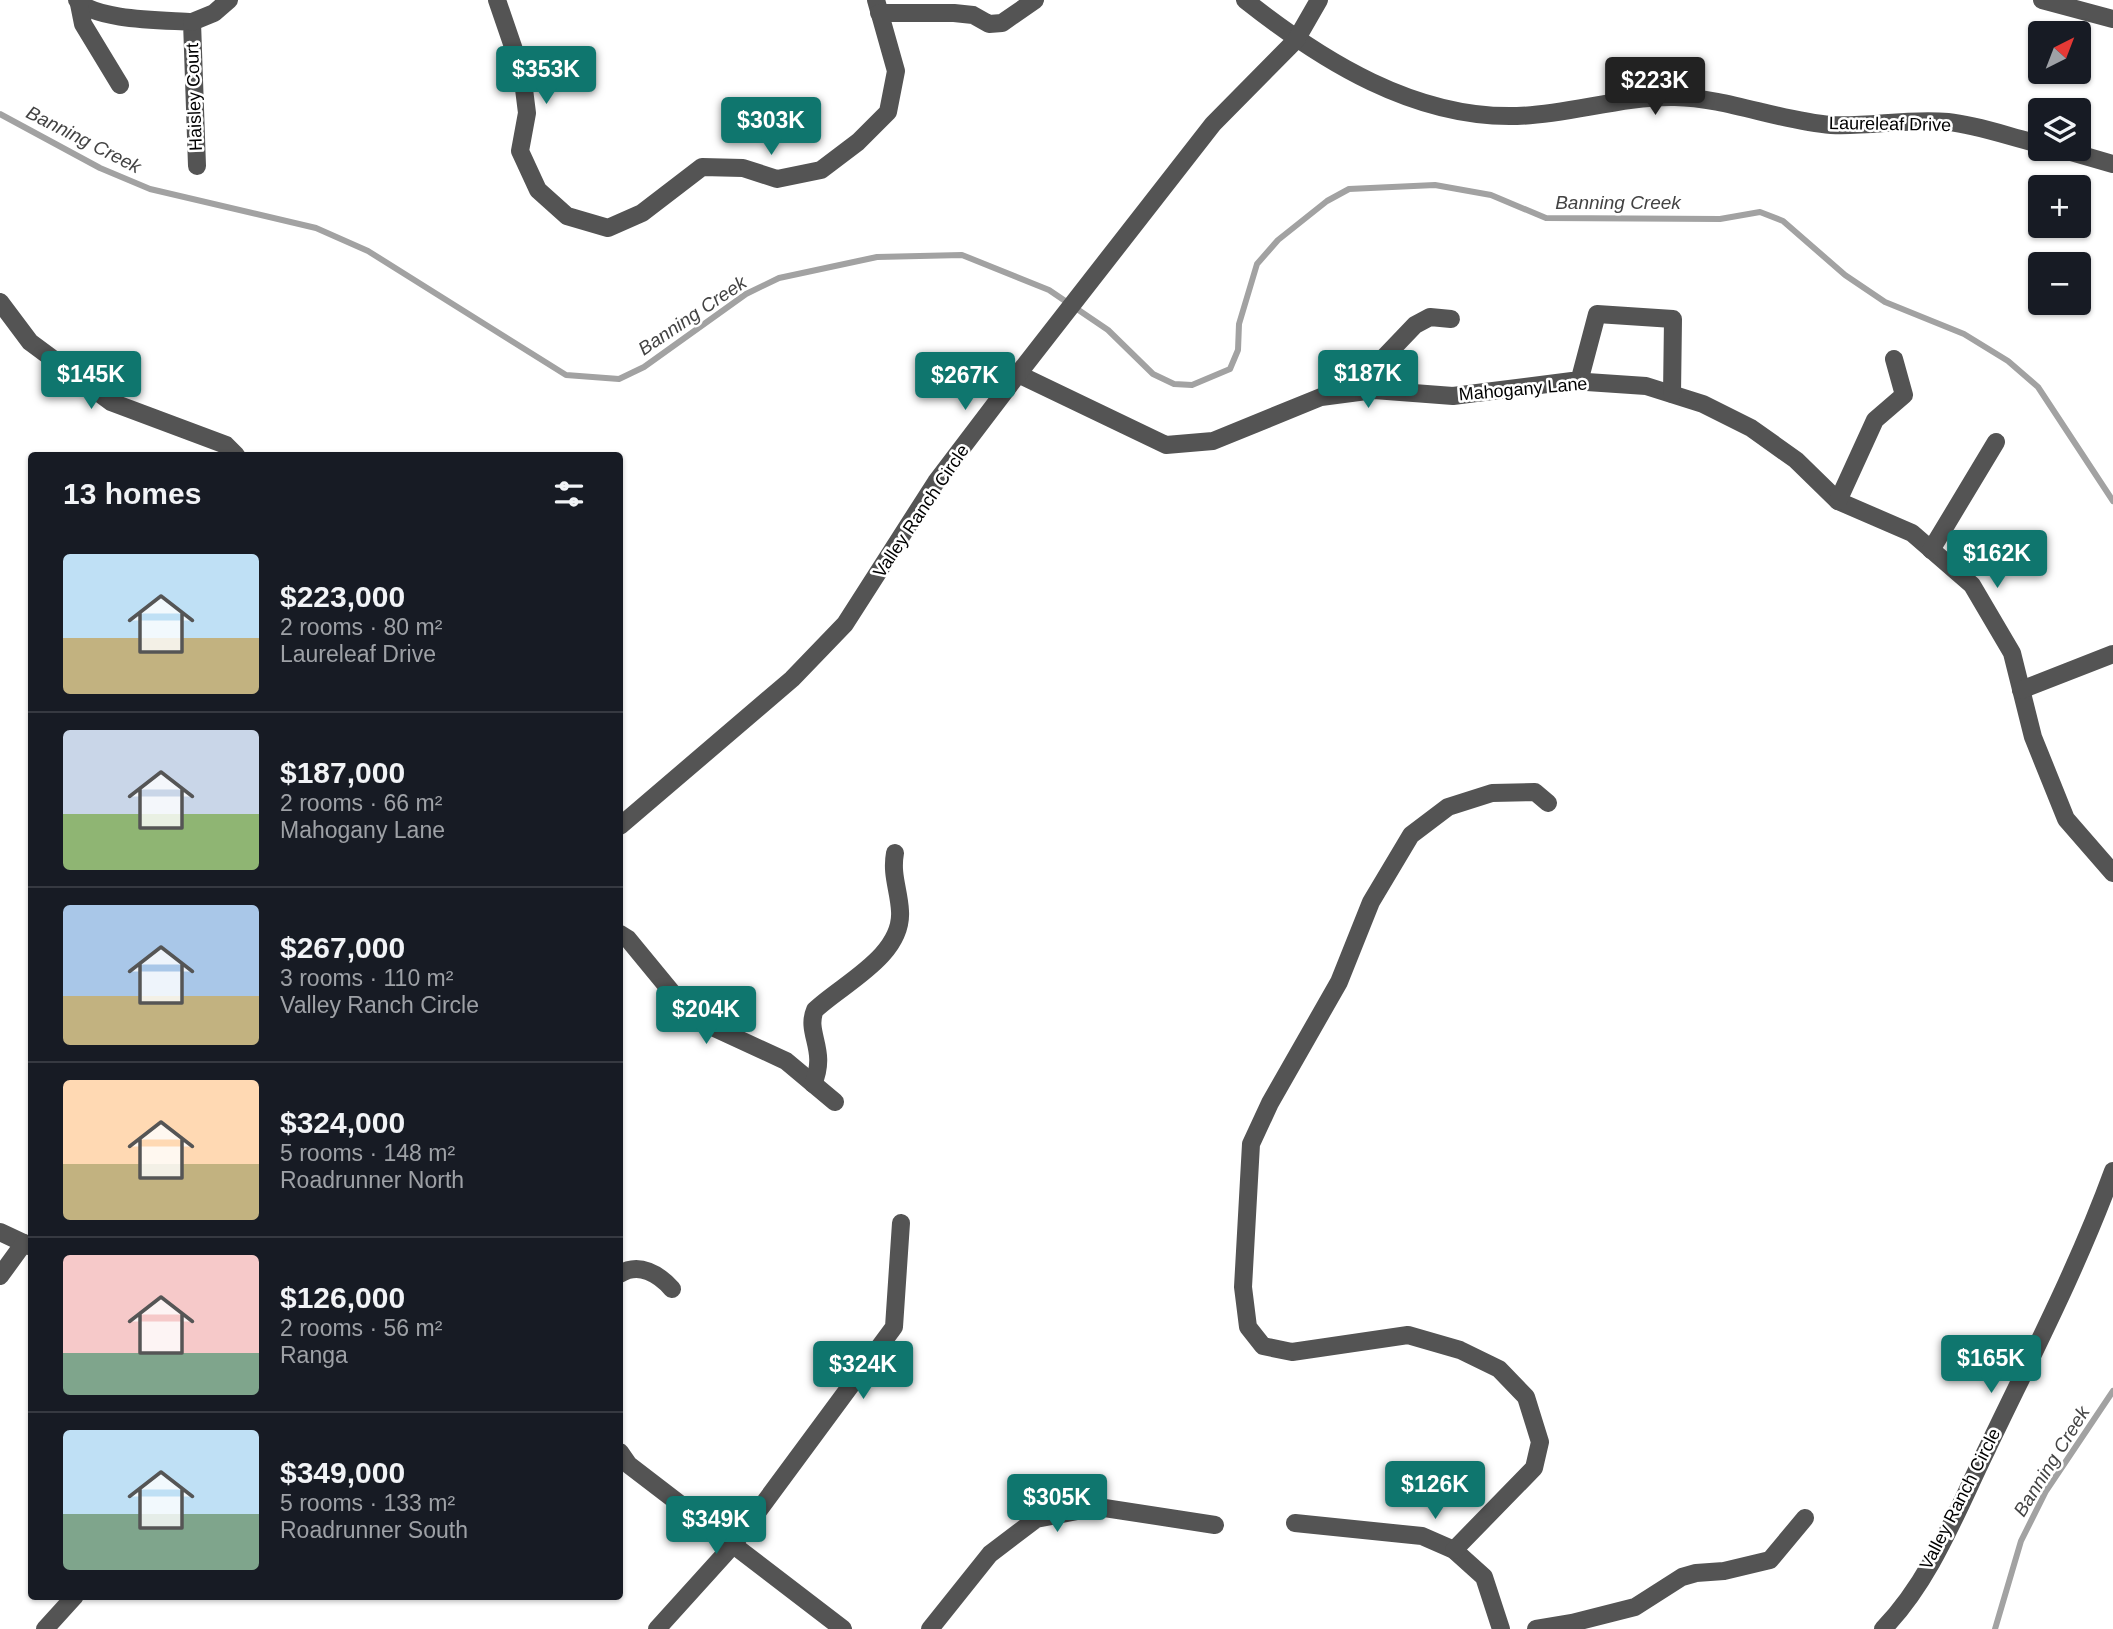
<!DOCTYPE html>
<html lang="en">
<head>
<meta charset="utf-8">
<style>
	body { margin:0; font-family:Helvetica,sans-serif; background:#242831; color:#f1f3f6; height:100vh; display:flex; flex-direction:column; font-size:26px; white-space:nowrap }
	* { box-sizing:border-box; margin:0 }
	p { font-size:23px; color:#9ea1a6 }
	.icon { flex:none; width:38px; height:38px; fill:none; stroke:currentColor; stroke-width:2; stroke-linecap:round; stroke-linejoin:round }
	.map { position:relative; flex:1; overflow:hidden }
	.panel { position:absolute; left:28px; top:452px; width:595px; height:1148px; display:flex; flex-direction:column; background:#171b24; border-radius:7px; box-shadow:0 2px 5px #0004 }
	.panel>* { flex:none }
	.needle { width:46px; rotate:42deg }
	.buttons { position:absolute; left:2028px; top:21px; display:grid; gap:14px }
	.buttons a { display:grid; place-items:center; width:63px; height:63px; border-radius:7px; background:#171b24; box-shadow:0 2px 5px #0004; font-size:35px }
	.price { position:absolute; translate:-50% -60px; padding:0 16px; border-radius:7px; background:#0f766e; color:#fff; font-size:23px; line-height:46px; filter:drop-shadow(0 2px 4px #0008) }
	.price::after { content:''; position:absolute; left:50%; top:42px; width:21px; height:16px; margin-left:-10px; background:inherit; clip-path:polygon(0 0,100% 0,50% 100%) }
	.price.current { background:#222; color:#fff }
	ul { padding:0; list-style:none }
	li { display:flex; align-items:center; gap:21px; height:175px; padding:0 35px }
	li+li { border-top:2px solid #363941 }
	li span { display:grid; place-items:center; flex:none; width:196px; height:140px; border-radius:7px; color:#555 }
	li>.icon { margin-inline-start:auto }
	span .icon { width:84px; height:84px; fill:#fffc; stroke-width:1 }
	li b { font-size:30px }
	h2 { display:flex; justify-content:space-between; align-items:center; height:84px; padding:0 35px; font-size:30px }
	.map>svg:first-child { display:block }
	.lines { fill:none; stroke-linecap:round; stroke-linejoin:round }
	.stream { stroke:#a2a2a2; stroke-width:6 }
	.minor { stroke:#545454; stroke-width:18 }
	.labels { text-anchor:middle; stroke-width:5; stroke-linejoin:round; paint-order:stroke }
	.street-label { font-size:18px; fill:#000; stroke:#fff }
	.water-label { font-size:19px; font-style:italic; fill:#434343; stroke:#fff }
</style>
</head>
<body>
<div class="map">
<svg width="2113" height="1629" viewBox="0 0 2113 1629">
	<rect width="100%" height="100%" fill="#fff"/>
	<g class="lines">
		<g class="stream">
			<polyline points="0,114 100,168 150,189 316,228 368,251 566,375 619,379 644,367 746,294 779,278 877,257 962,255 1049,290 1108,330 1153,374 1174,384 1192,385 1230,369 1238,350 1239,324 1257,264 1278,240 1327,201 1349,189 1435,185 1491,195 1546,218 1720,219 1760,212 1783,221 1845,275 1885,302 1964,334 2008,361 2038,387 2113,501"/>
			<polyline points="1995,1629 2021,1541 2046,1491 2113,1391"/>
		</g>
		<g class="minor">
			<path d="M77 0C95 21 165 20 192 22L197 166"/>
			<polyline points="497,0 522,73 527,113 520,151 538,190 567,216 608,228 642,213 702,167 743,168 777,179 821,170 858,142 888,112 896,71 876,0"/>
			<path d="M1245 0C1322 61 1415 119 1517 116 1569 115 1620 96 1675 97 1727 98 1779 121 1831 125 1870 127 1909 118 1948 122 1978 125 2010 137 2040 144"/>
			<polyline points="2042,0 2113,19"/>
			<polyline points="79,4 83,24 120,85"/>
			<polyline points="879,13 954,13 973,15 989,24 1002,23 1035,0"/>
			<polyline points="192,22 214,13 229,0"/>
			<polyline points="2061,149 2113,164"/>
			<polyline points="0,302 30,342 111,402 226,445 236,455"/>
			<polyline points="1018,374 1166,445 1213,441 1321,397 1374,390 1453,396 1572,381 1646,386 1703,404 1751,428 1796,460 1838,501 1912,533 1972,585 2012,653 2033,737 2066,819 2113,873"/>
			<polyline points="1579,382 1597,314 1673,319 1672,394"/>
			<polyline points="1350,393 1415,325 1430,317 1451,319"/>
			<polyline points="1838,501 1875,420 1904,395 1894,359"/>
			<polyline points="1931,550 1996,442"/>
			<polyline points="2021,690 2113,654"/>
			<polyline points="620,826 792,679 845,624 936,482 1018,374 1213,124 1296,40 1319,0"/>
			<polyline points="620,934 628,939 693,1018 786,1061 835,1102"/>
			<path d="M813 1084C828 1050 805 1033 815 1010 842 984 903 956 900 911 899 890 891 875 895 853"/>
			<polyline points="0,1232 32,1247"/>
			<path d="M620 1274C639 1262 659 1274 672 1289"/>
			<polyline points="0,1276 24,1243"/>
			<polyline points="620,1452 629,1465 843,1629"/>
			<polyline points="1295,1523 1422,1536 1454,1550 1484,1577 1501,1629"/>
			<polyline points="1454,1550 1534,1468 1540,1442 1526,1397 1499,1369 1460,1350 1408,1335 1292,1352 1263,1346 1248,1327 1243,1287 1251,1144 1270,1103 1339,982 1371,902 1411,835 1448,807 1492,793 1535,792 1548,803"/>
			<polyline points="45,1629 75,1596"/>
			<polyline points="657,1629 733,1545 894,1327 901,1223"/>
			<polyline points="930,1629 990,1554 1036,1519 1098,1507 1215,1525"/>
			<polyline points="1536,1629 1572,1623 1635,1607 1682,1577 1696,1573 1724,1571 1770,1560 1805,1518"/>
			<path d="M1883 1629C1931 1580 1957 1510 1987 1449 2031 1357 2078 1267 2113 1171"/>
		</g>
	</g>
	<g class="labels">
		<g class="street-label">
			<text transform="translate(194 97) rotate(-92)" y="6">Haisley Court</text>
			<text transform="translate(1890 124) rotate(1)" y="6">Laureleaf Drive</text>
			<text transform="translate(1523 389) rotate(-5)" y="6">Mahogany Lane</text>
			<text transform="translate(921 511) rotate(-56)" y="6">Valley Ranch Circle</text>
			<text transform="translate(1960 1499) rotate(-63)" y="6">Valley Ranch Circle</text>
		</g>
		<g class="water-label">
			<text transform="translate(84 139) rotate(27)" y="7">Banning Creek</text>
			<text x="1618" y="209">Banning Creek</text>
			<text transform="translate(692 315) rotate(-34)" y="7">Banning Creek</text>
			<text transform="translate(2051 1461) rotate(-58)" y="7">Banning Creek</text>
		</g>
	</g>
</svg>
<div class="buttons">
<a><svg class="needle" viewBox="-14 -14 28 28"><path d="M0-13l5 13h-10z" fill="#e53935"/><path d="M0 13l5-13h-10z" fill="#9ea1a6"/></svg></a>
<a><svg class="icon" aria-label="layers" viewBox="0 0 24 24"><path d="M12 4l9 5-9 5-9-5zM3 14l9 5 9-5"/></svg></a>
<a>+</a>
<a>−</a>
</div>
<b class="price" style="left:546px;top:106px">$353K</b>
<b class="price current" style="left:1655px;top:117px">$223K</b>
<b class="price" style="left:771px;top:157px">$303K</b>
<b class="price" style="left:1368px;top:410px">$187K</b>
<b class="price" style="left:91px;top:411px">$145K</b>
<b class="price" style="left:965px;top:412px">$267K</b>
<b class="price" style="left:1997px;top:590px">$162K</b>
<b class="price" style="left:706px;top:1046px">$204K</b>
<b class="price" style="left:1991px;top:1395px">$165K</b>
<b class="price" style="left:863px;top:1401px">$324K</b>
<b class="price" style="left:1435px;top:1521px">$126K</b>
<b class="price" style="left:1057px;top:1534px">$305K</b>
<b class="price" style="left:716px;top:1556px">$349K</b>
<section class="panel">
<h2>13 homes<svg class="icon" aria-label="filters" viewBox="0 0 24 24"><path d="M4 7h16M4 17h16"/><circle cx="9" cy="7" r="2"/><circle cx="15" cy="17" r="2"/></svg></h2>
<ul>
<li><span style="background:linear-gradient(#bfe0f5 60%,#c2b280 0)"><svg class="icon" aria-label="home" viewBox="0 0 24 24"><path d="M3 11l9-7 9 7M6 9v11h12V9"/></svg></span><div><b>$223,000</b><p>2 rooms · 80 m²</p><p>Laureleaf Drive</p></div></li>
<li><span style="background:linear-gradient(#c9d6e8 60%,#8fb573 0)"><svg class="icon" aria-label="home" viewBox="0 0 24 24"><path d="M3 11l9-7 9 7M6 9v11h12V9"/></svg></span><div><b>$187,000</b><p>2 rooms · 66 m²</p><p>Mahogany Lane</p></div></li>
<li><span style="background:linear-gradient(#a9c7e8 65%,#c2b280 0)"><svg class="icon" aria-label="home" viewBox="0 0 24 24"><path d="M3 11l9-7 9 7M6 9v11h12V9"/></svg></span><div><b>$267,000</b><p>3 rooms · 110 m²</p><p>Valley Ranch Circle</p></div></li>
<li><span style="background:linear-gradient(#ffd9b3 60%,#c2b280 0)"><svg class="icon" aria-label="home" viewBox="0 0 24 24"><path d="M3 11l9-7 9 7M6 9v11h12V9"/></svg></span><div><b>$324,000</b><p>5 rooms · 148 m²</p><p>Roadrunner North</p></div></li>
<li><span style="background:linear-gradient(#f6c9c9 70%,#7fa58c 0)"><svg class="icon" aria-label="home" viewBox="0 0 24 24"><path d="M3 11l9-7 9 7M6 9v11h12V9"/></svg></span><div><b>$126,000</b><p>2 rooms · 56 m²</p><p>Ranga</p></div></li>
<li><span style="background:linear-gradient(#bfe0f5 60%,#7fa58c 0)"><svg class="icon" aria-label="home" viewBox="0 0 24 24"><path d="M3 11l9-7 9 7M6 9v11h12V9"/></svg></span><div><b>$349,000</b><p>5 rooms · 133 m²</p><p>Roadrunner South</p></div></li>
</ul>
</section>
</div>
</body>
</html>
